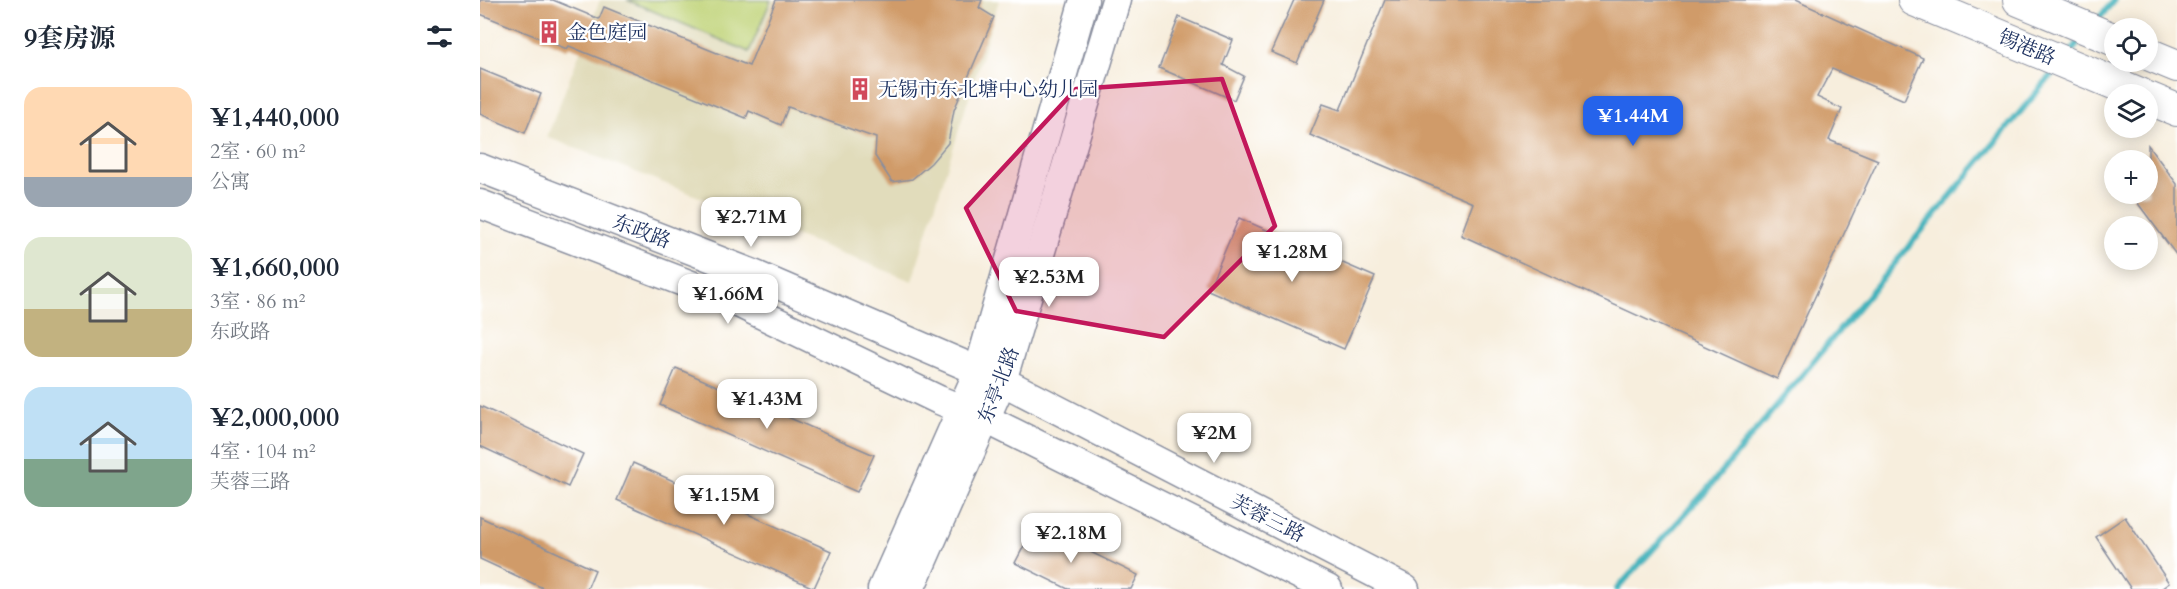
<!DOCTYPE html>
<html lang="zh">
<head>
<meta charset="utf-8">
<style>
	body { margin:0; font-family:Cardo,"Noto Serif SC",serif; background:#f2f2f3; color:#1f2937; height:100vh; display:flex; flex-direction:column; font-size:22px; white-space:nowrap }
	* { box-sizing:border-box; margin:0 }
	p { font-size:20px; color:#747a83 }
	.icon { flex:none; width:33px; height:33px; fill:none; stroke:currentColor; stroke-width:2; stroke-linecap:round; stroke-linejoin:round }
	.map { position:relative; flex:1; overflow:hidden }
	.drawer { display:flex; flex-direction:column; background:#fff; width:480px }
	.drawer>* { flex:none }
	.controls { position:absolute; left:1624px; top:18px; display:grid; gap:12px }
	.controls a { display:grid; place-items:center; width:54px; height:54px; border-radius:50%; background:#fff; box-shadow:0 3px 15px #0003; font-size:30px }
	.price { position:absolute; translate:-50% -51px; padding:0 14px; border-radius:12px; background:#fff; color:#222; font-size:20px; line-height:39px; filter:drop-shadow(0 2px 3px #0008) }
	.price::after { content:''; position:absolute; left:50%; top:36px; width:18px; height:14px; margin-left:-9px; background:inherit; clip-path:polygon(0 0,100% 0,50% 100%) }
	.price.current { background:#2563eb; color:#fff }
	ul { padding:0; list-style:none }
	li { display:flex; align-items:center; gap:18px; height:150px; padding:0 24px }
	li span { display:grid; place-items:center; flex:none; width:168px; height:120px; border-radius:18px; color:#555 }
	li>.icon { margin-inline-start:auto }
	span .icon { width:72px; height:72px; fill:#fffc; stroke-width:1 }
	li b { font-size:26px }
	h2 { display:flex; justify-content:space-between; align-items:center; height:72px; padding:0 24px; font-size:26px }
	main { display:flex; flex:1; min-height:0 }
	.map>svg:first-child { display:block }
	.built { fill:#e1dcbb }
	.green { fill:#bfd377; stroke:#6d816a; stroke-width:1.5 }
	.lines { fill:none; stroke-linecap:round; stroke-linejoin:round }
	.stream { stroke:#43b2bc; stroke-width:6 }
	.building { fill:#d09b69 }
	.secondary-casing { stroke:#898e9e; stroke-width:31 }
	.primary-casing { stroke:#898e9e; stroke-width:34 }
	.secondary { stroke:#fff; stroke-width:28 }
	.primary { stroke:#fff; stroke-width:32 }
	.marked { fill:#c2185b; fill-opacity:0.2; stroke:#c2185b; stroke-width:4.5; stroke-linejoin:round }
	.labels { text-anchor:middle; stroke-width:4.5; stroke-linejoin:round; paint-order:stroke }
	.poi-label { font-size:20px; fill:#1b2f5e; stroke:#fff; text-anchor:start }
	.street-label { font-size:20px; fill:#1b2f5e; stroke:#fff }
</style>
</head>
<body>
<main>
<section class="drawer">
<h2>9套房源<svg class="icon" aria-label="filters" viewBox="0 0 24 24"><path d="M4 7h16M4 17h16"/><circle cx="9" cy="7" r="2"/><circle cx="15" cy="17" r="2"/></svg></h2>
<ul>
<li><span style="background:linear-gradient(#ffd9b3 75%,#9aa5b1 0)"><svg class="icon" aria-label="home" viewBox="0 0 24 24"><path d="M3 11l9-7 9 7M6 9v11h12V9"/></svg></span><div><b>¥1,440,000</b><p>2室 · 60 m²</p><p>公寓</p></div></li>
<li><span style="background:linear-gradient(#dfe7d0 60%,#c2b280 0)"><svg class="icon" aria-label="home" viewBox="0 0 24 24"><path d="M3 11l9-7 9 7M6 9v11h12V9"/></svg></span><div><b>¥1,660,000</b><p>3室 · 86 m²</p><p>东政路</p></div></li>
<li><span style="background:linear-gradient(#bfe0f5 60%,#7fa58c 0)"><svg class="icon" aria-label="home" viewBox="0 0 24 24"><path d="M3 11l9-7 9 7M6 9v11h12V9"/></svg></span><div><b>¥2,000,000</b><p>4室 · 104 m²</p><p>芙蓉三路</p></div></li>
</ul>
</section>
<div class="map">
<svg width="1697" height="589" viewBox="0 0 1697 589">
	<rect width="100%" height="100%" fill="#fff"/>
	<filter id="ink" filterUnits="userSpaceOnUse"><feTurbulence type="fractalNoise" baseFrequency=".0167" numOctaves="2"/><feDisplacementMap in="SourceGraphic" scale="12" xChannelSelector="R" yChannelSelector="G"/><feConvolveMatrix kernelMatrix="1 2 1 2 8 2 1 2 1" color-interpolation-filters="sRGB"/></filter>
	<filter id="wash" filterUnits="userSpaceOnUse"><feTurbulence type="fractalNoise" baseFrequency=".008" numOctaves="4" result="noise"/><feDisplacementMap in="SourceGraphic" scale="24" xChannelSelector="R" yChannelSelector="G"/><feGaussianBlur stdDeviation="1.35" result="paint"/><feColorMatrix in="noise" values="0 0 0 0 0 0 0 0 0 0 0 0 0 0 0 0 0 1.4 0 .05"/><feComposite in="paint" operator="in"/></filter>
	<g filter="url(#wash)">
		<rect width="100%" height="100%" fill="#f7eedd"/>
		<polygon class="built" points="120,0 519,0 432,281 67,137"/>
		<polygon class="green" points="147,0 291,0 269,52"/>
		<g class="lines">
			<g class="stream">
				<polyline points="1616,22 1634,0"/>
				<polyline points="1589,54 1603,37"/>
				<polyline points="1137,589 1225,492 1576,69"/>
			</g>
		</g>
		<g id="blocks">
			<g class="building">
				<polygon points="0,0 73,0 119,19 124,7 269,66 296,0 502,0 499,8 514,17 474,110 468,143 451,163 432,179 412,182 395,156 396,138 308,107 301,125 269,111 266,118 89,46 87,49 0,14"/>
				<polygon points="814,0 844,0 817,63 791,52"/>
				<polygon points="905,0 1315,0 1443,58 1424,100 1352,69 1337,97 1362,109 1349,140 1398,160 1297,379 981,235 993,203 830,135 843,104 860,110"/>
				<polygon points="699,17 753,40 743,65 764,76 754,100 679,68"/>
				<polygon points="0,69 61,94 45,133 0,114"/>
				<polygon points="1668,145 1697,184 1697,256 1651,194 1668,194"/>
				<polygon points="759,218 895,277 864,349 728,290"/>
				<polygon points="196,368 394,455 377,492 180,405"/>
				<polygon points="0,406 103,454 88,487 0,446"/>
				<polygon points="153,463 351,551 334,588 137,500"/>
				<polygon points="0,517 115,570 107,589 65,589 0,559"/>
				<polygon points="1645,517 1689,583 1681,589 1651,589 1616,537"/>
				<polygon points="555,525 658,575 651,589 588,589 535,563"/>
			</g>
		</g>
	</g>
	<g filter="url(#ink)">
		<use href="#blocks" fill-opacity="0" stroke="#898e9e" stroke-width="1.5"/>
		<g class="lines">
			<g class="secondary-casing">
				<g id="secondary">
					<polyline points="0,168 271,273 522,381 925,589"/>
					<polyline points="0,204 258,303 459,400 506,419 848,589"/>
					<polyline points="402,589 498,372 604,0"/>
					<polyline points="430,589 522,381 636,0"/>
				</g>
			</g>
			<g class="primary-casing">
				<g id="primary">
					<polyline points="1434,0 1660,94"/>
					<polyline points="1539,0 1635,40"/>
					<polyline points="1668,54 1697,66"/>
					<polyline points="1668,98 1697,110"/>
				</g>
			</g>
			<use href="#secondary" class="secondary"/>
			<use href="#primary" class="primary"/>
		</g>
	</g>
	<path class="marked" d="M742 79 795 226 684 337 536 311 486 208 596 89Z"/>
	<defs>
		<g id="building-bare" transform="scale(1.8)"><path d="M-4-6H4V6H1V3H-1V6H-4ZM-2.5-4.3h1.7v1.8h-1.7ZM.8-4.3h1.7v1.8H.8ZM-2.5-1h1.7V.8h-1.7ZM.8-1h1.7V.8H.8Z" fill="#d1495b" stroke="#fff" stroke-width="2.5" paint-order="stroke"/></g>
	</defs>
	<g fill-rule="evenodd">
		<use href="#building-bare" x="69" y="32"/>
		<use href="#building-bare" x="380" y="89"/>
	</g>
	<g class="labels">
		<g class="poi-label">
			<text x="87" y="39">金色庭园</text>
			<text x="398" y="96">无锡市东北塘中心幼儿园</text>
		</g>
		<g class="street-label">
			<text transform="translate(1547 47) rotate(23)" y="7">锡港路</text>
			<text transform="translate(162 231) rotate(21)" y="7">东政路</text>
			<text transform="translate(518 385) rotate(-69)" y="7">东亭北路</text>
			<text transform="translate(788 518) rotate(27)" y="7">芙蓉三路</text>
		</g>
	</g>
</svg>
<div class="controls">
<a><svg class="icon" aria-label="locate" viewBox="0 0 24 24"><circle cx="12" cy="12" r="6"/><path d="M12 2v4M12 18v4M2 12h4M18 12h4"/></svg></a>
<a><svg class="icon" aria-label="layers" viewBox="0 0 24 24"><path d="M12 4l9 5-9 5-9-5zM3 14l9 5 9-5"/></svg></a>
<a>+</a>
<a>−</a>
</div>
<b class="price current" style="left:1153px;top:147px">¥1.44M</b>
<b class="price" style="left:271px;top:248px">¥2.71M</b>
<b class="price" style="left:812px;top:283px">¥1.28M</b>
<b class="price" style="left:569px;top:308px">¥2.53M</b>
<b class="price" style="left:248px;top:325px">¥1.66M</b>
<b class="price" style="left:287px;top:430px">¥1.43M</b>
<b class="price" style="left:734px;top:464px">¥2M</b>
<b class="price" style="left:244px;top:526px">¥1.15M</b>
<b class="price" style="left:591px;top:564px">¥2.18M</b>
</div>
</main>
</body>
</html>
